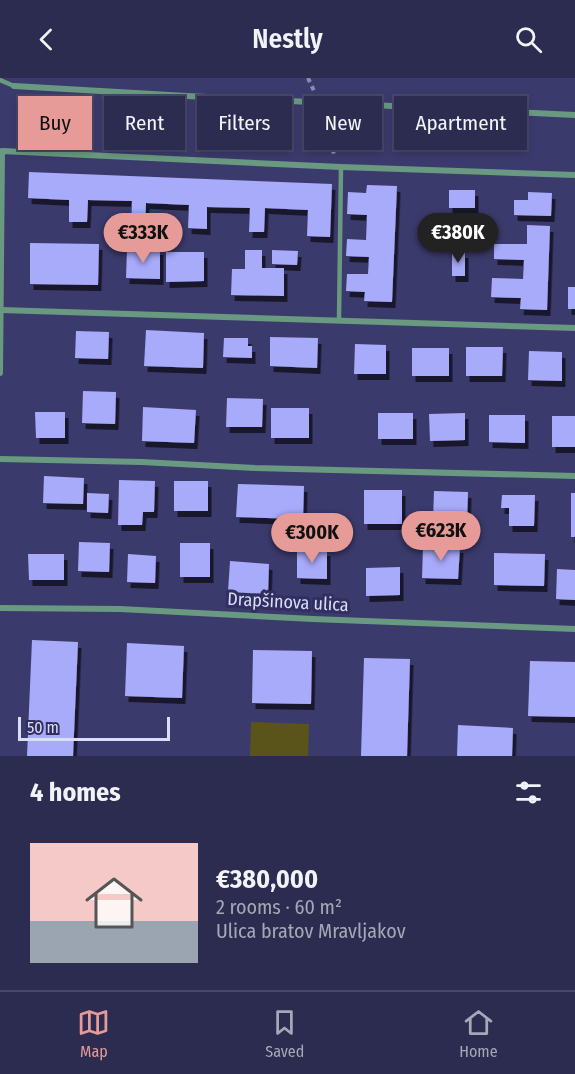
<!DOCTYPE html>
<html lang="en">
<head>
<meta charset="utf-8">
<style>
	body { margin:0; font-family:"Fira Sans Condensed",sans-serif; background:#343458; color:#f1f3f6; height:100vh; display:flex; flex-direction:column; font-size:22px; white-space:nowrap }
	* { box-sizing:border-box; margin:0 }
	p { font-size:20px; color:#a6a7b7 }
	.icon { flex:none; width:33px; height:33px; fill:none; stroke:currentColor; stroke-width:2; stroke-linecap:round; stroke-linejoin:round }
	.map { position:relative; height:678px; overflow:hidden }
	.drawer { display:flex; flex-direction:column; background:#2c2c51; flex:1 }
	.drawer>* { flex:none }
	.banner { position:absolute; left:18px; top:18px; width:540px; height:54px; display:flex; gap:12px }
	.scale { position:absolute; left:18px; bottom:15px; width:152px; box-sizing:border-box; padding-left:6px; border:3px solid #d9dcfa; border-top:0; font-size:16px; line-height:21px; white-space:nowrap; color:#d9dcfa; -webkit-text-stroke:4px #312f60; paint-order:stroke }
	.price { position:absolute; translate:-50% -51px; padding:0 14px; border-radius:21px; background:#e69b98; color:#111; font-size:20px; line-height:39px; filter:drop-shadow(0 2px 3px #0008) }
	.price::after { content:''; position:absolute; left:50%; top:36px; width:18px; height:14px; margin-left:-9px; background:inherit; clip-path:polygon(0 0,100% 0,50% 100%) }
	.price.active { background:#222; color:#fff }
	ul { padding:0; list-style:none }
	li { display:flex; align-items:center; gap:18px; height:150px; padding:0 30px }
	li span { display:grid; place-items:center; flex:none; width:168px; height:120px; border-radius:0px; color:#555 }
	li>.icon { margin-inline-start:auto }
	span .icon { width:72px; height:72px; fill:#fffc; stroke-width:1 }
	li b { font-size:26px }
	h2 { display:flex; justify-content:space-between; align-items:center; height:72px; padding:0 30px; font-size:26px }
	.pill { padding:0 21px; border-radius:0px; background:#2c2c51; box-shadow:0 3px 9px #0003,0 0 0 2px #484868; font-size:21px; line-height:54px }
	.pill.active { background:#e69b98; color:#111 }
	header { display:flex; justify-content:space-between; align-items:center; height:78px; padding:0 30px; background:#2c2c51; font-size:27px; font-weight:600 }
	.menu { display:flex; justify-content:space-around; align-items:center; height:84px; border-top:2px solid #484868; background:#2c2c51; font-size:16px; color:#a6a7b7 }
	.menu a { display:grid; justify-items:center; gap:3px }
	.menu .active { color:#e69b98 }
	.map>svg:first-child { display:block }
	.green { fill:#5a531a }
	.building { fill:#a8aafa; filter:url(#shadow) }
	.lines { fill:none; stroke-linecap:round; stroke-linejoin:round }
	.path { stroke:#898ab2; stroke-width:4; stroke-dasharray:4.5 4.5; stroke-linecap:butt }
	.service { stroke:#699a81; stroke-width:4.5 }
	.minor { stroke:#699a81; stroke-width:6 }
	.labels { text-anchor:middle; stroke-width:6; stroke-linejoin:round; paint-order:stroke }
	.street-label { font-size:18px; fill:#d9dcfa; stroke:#312f60 }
</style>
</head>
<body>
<header><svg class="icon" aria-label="back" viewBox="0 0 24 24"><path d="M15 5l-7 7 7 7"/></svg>Nestly<svg class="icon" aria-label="search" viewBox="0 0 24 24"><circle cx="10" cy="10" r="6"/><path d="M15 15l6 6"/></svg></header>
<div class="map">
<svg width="575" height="678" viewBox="0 0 575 678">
	<defs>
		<filter id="shadow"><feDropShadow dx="3.5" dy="6" stdDeviation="0" flood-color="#0009"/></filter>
	</defs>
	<rect width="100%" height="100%" fill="#3b3a6c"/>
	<polygon class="green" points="251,644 309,646 308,678 250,678"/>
	<g class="building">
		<polygon points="29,94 332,106 330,159 307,158 308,132 265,130 264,154 249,154 250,130 207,129 207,151 188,150 189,127 146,125 145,149 131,149 132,123 88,122 87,144 69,144 69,122 28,120"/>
		<polygon points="367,107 397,108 392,224 364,223 365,214 346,213 347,196 368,196 369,179 346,178 347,161 366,162 367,137 347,136 348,114 366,115"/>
		<rect x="449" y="112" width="26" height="18"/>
		<polygon points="528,114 552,115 551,138 514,137 514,122 528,122"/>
		<polygon points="527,147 550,148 547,232 520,231 521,220 491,219 492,200 523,201 524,182 494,181 494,166 527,166"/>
		<polygon points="30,165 99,166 98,207 30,206"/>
		<polygon points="127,171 160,171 160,201 126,200"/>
		<polygon points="245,172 262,172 262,190 284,190 284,218 231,217 232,191 245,191"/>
		<polygon points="272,172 298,173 297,187 272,186"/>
		<polygon points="166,174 204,174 204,203 166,204"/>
		<rect x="452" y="174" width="13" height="24"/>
		<rect x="568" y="209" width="7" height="22"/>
		<polygon points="146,252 204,255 203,290 144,288"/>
		<polygon points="76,253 109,254 108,281 75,280"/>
		<polygon points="270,259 318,260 317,290 270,288"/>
		<polygon points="224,260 248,260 248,268 252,268 252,280 223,279"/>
		<polygon points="355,266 386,267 386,296 354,296"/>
		<polygon points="466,269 503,269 502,298 466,298"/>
		<rect x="412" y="270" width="37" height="28"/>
		<polygon points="529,273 562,274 562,303 528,302"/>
		<polygon points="83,313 116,314 115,346 82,345"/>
		<polygon points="227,320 263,321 262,349 226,349"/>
		<polygon points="143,329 196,332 194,365 142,363"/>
		<rect x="271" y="330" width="38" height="30"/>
		<polygon points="35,334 65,334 65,360 36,360"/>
		<rect x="378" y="335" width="35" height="26"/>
		<polygon points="465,335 465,362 430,363 429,336"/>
		<polygon points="489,337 525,337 525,365 489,364"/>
		<rect x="552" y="338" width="23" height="31"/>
		<polygon points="44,398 84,400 83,426 43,425"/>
		<polygon points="119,402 155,403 154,434 143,434 142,447 118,447"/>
		<rect x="174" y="403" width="34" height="30"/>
		<polygon points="238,406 304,408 303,441 236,439"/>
		<rect x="364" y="412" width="38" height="34"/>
		<polygon points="434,413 468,414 467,444 433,443"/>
		<polygon points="87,415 109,416 108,435 87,434"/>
		<rect x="571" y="415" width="4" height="44"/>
		<polygon points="502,417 535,417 534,448 509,448 509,430 501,430"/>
		<polygon points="79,464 110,465 109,494 78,493"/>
		<rect x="180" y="465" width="30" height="34"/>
		<polygon points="423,468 460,469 458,501 422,500"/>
		<polygon points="297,471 327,472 327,501 297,500"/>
		<polygon points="494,475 545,476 544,508 494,507"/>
		<polygon points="28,476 64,476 64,502 29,502"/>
		<polygon points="128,476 156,478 155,505 127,504"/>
		<polygon points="230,483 269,486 268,516 228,514"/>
		<polygon points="400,489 400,517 366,518 366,490"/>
		<polygon points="557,491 575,492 575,522 556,521"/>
		<polygon points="32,562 78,564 73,678 27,678"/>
		<polygon points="127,565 184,568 182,620 125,618"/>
		<polygon points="253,572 312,573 311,626 252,625"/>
		<polygon points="364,580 410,581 407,678 361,678"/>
		<polygon points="530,583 575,584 575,639 528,638"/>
		<polygon points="458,647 513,650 512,678 457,678"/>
	</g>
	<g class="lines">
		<g class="path">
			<polyline points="308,0 314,13"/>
			<polyline points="322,37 334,76"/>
		</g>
		<g class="service">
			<polyline points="0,2 14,8"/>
			<polyline points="339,242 341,89"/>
		</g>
		<g class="minor">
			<polyline points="14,8 187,18 575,37"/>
			<polyline points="1,232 575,250"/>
			<polyline points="0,295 2,73 341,89 575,97"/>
			<polyline points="0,381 142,384 255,390 575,398"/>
			<polyline points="0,530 120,531 313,541 575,551"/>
		</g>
	</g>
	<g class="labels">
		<g class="street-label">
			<text transform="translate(288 524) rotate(3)" y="6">Drapšinova ulica</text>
		</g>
	</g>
</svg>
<div class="scale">50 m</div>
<b class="price" style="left:143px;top:186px">€333K</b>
<b class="price active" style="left:458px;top:186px">€380K</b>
<b class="price" style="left:441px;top:484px">€623K</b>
<b class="price" style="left:312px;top:486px">€300K</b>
<div class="banner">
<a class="pill active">Buy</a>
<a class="pill">Rent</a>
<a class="pill">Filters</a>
<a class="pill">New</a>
<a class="pill">Apartment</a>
</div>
</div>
<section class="drawer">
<h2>4 homes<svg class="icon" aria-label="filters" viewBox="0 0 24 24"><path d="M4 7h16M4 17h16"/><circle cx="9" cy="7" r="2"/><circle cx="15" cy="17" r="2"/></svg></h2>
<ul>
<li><span style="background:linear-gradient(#f6c9c9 65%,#9aa5b1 0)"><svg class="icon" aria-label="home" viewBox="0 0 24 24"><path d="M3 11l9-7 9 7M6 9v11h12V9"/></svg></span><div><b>€380,000</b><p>2 rooms · 60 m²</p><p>Ulica bratov Mravljakov</p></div></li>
</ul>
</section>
<nav class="menu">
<a class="active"><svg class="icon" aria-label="map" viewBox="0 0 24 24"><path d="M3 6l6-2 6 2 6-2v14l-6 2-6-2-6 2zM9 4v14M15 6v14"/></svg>Map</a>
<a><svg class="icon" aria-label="saved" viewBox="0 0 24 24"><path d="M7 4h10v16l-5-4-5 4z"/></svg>Saved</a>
<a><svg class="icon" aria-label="home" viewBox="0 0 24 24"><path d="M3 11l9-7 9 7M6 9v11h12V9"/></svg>Home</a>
</nav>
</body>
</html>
